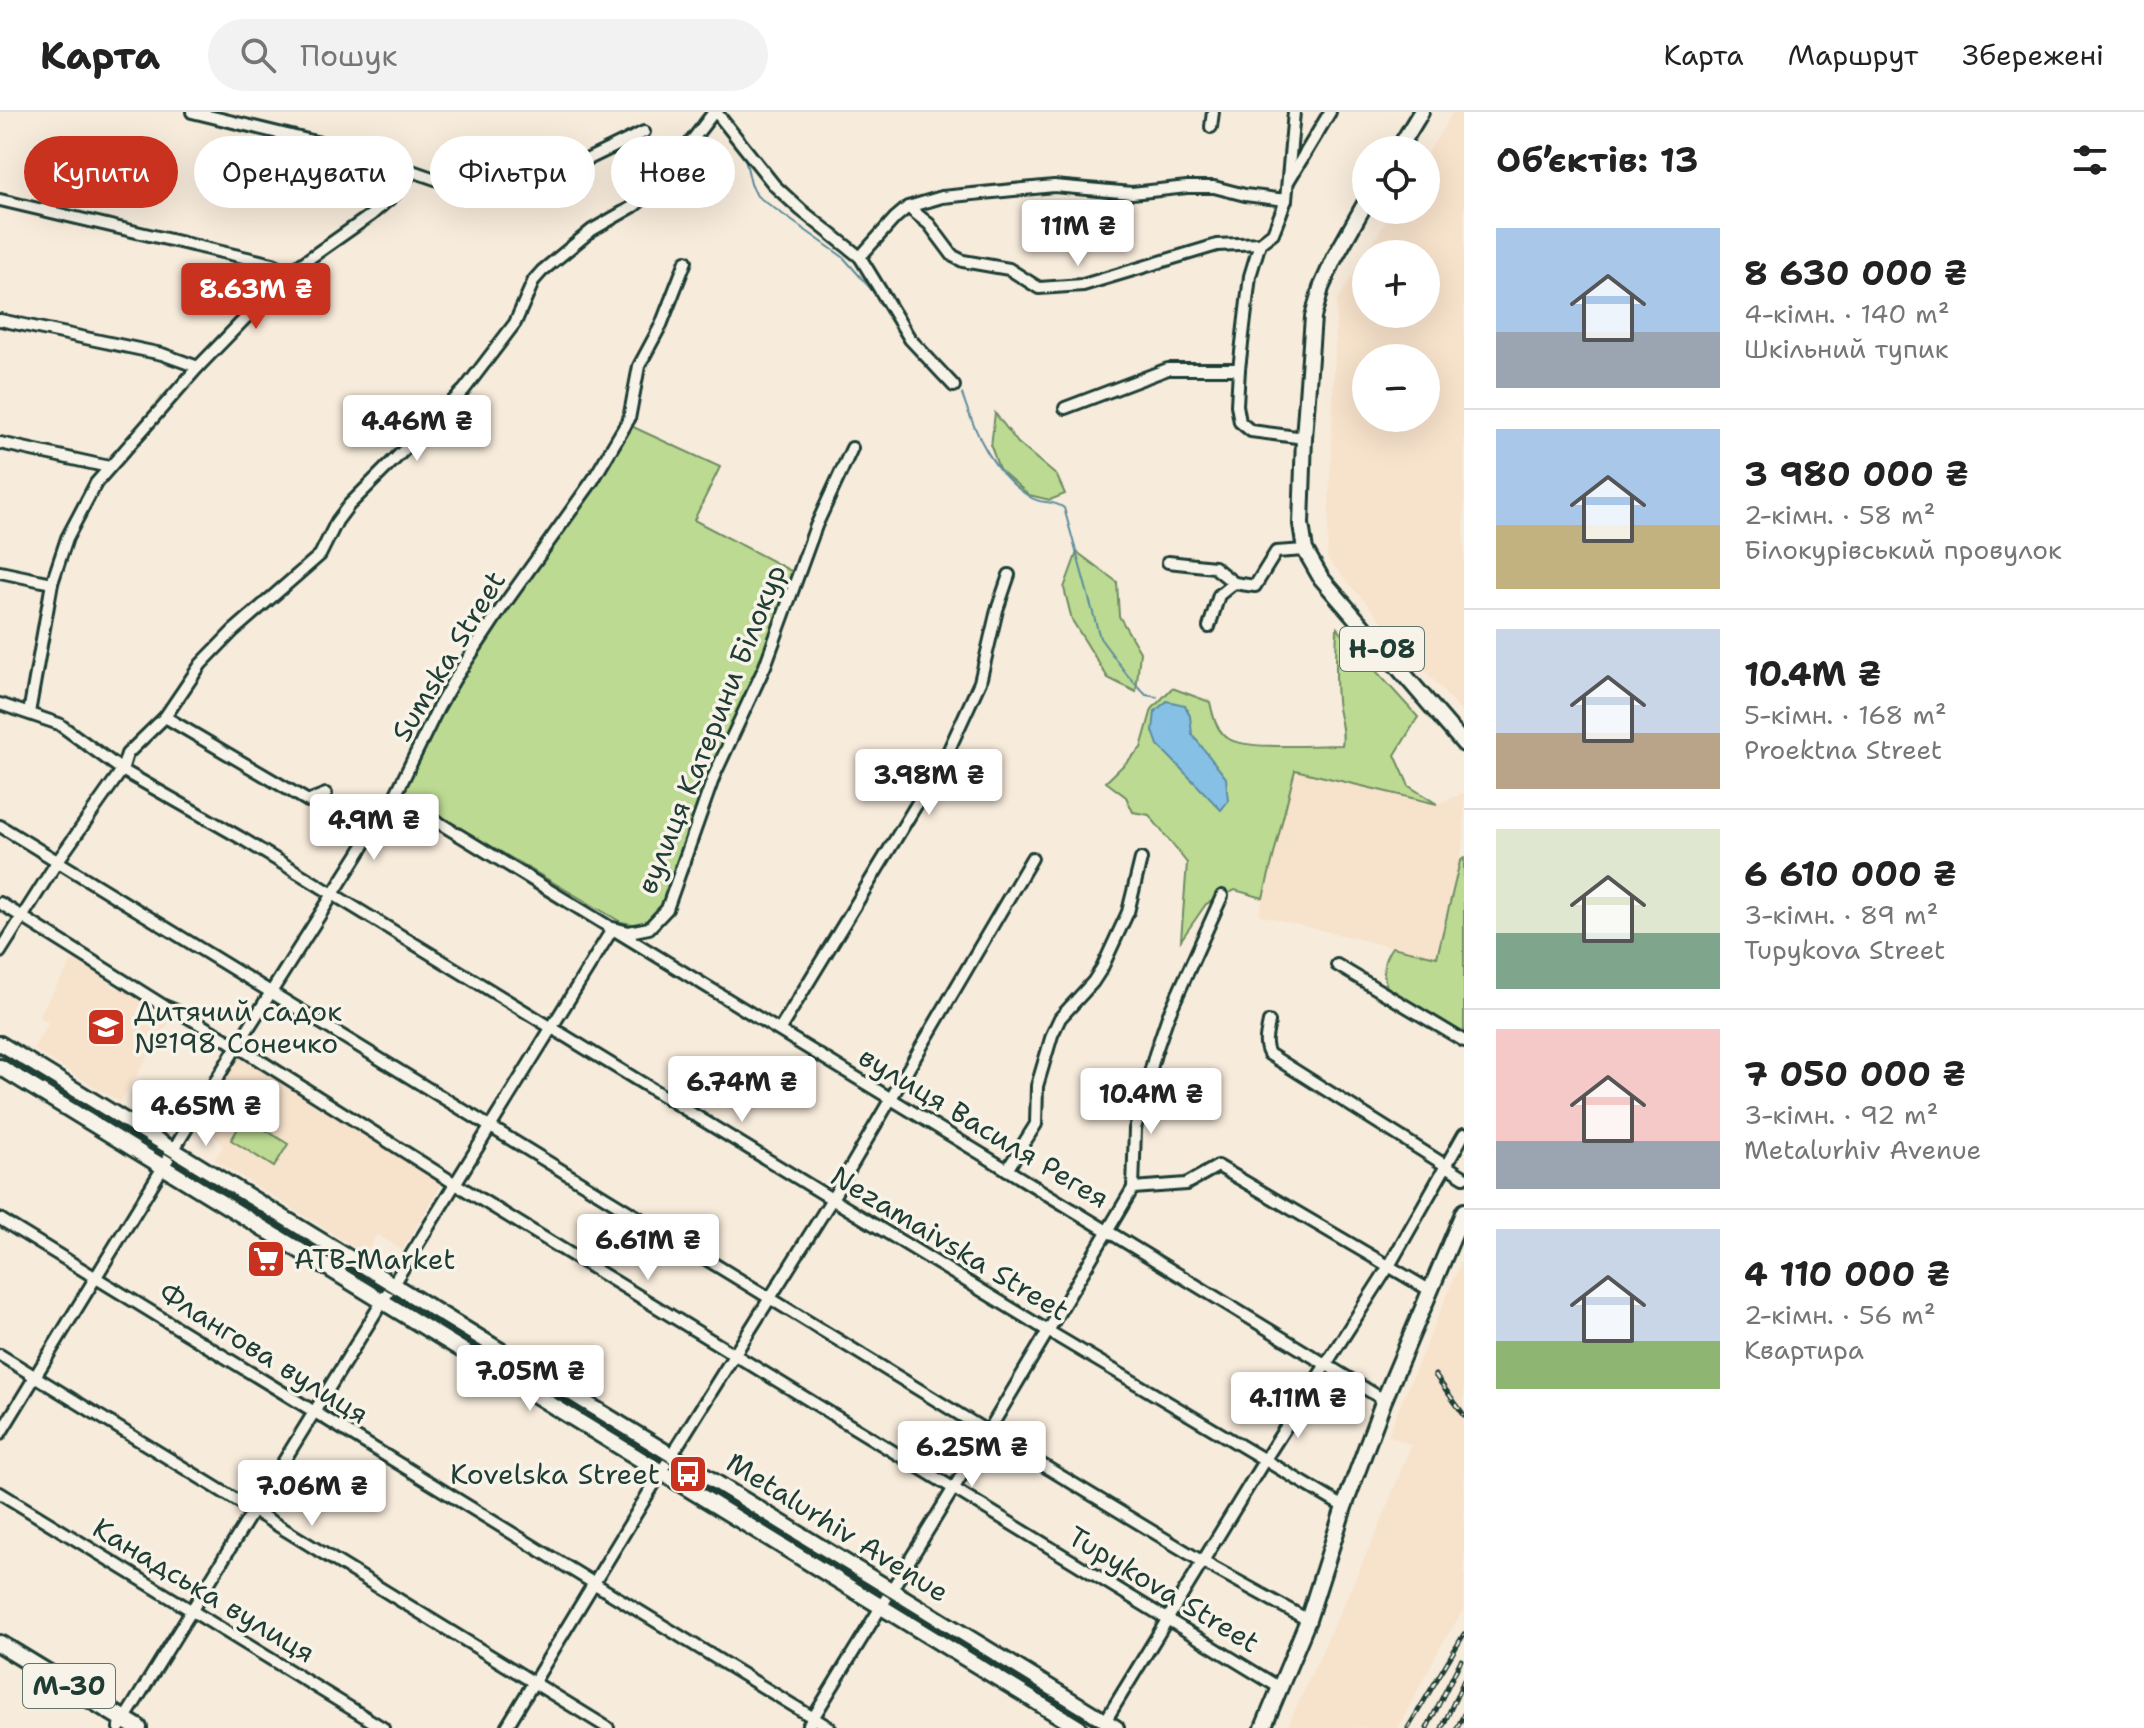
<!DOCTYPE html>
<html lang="uk">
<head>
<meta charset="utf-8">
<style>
	body { margin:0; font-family:"Shantell Sans",sans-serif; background:#f2f2f2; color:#222; height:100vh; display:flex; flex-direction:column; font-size:30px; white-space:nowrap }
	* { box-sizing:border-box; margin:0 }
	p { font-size:26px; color:#767676 }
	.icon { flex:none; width:44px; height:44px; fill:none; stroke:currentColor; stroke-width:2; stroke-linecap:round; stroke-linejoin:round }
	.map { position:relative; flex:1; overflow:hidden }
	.sheet { display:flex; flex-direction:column; background:#fff; width:680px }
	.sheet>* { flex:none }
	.top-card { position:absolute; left:24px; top:24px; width:760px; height:72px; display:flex; gap:16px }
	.controls { position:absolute; left:1352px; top:24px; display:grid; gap:16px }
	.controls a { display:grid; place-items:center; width:88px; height:88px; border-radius:50%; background:#fff; box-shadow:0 8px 32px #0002; font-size:40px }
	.price { position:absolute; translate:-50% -68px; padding:0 18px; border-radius:8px; background:#fff; color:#222; font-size:26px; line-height:52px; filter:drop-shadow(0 2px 4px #0008) }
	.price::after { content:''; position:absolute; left:50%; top:48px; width:24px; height:18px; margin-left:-12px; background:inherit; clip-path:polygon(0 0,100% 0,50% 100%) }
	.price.active { background:#c8321e; color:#fff }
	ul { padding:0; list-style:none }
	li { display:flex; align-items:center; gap:24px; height:200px; padding:0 32px }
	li+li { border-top:2px solid #e0e0e0 }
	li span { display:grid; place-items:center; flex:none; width:224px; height:160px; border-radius:0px; color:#555 }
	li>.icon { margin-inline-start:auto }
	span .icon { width:96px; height:96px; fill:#fffc; stroke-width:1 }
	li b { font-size:34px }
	h2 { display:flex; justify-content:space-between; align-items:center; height:96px; padding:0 32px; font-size:34px }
	.chip { padding:0 28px; border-radius:36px; background:#fff; box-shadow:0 8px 32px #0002; font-size:28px; line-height:72px }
	.chip.active { background:#c8321e; color:#fff }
	header { display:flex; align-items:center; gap:48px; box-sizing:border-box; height:112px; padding:0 40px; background:#fff; border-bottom:2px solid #e0e0e0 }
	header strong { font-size:38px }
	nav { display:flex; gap:44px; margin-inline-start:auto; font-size:28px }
	.search { width:560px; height:72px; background:#f2f2f2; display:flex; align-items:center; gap:20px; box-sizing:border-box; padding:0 28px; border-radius:44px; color:#767676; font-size:30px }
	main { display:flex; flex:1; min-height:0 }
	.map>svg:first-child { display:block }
	.built { fill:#f7e2cb; fill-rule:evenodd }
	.green { fill:#bcda92; stroke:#6e8c63; stroke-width:2 }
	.water { fill:#86c0e5; stroke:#5d8c9e; stroke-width:2 }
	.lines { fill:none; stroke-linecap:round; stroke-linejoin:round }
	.stream { stroke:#5d8c9e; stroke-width:2 }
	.minor-casing { stroke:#1f3d34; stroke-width:16 }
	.major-casing { stroke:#1f3d34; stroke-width:20 }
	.highway-casing { stroke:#1f3d34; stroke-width:22 }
	.minor { stroke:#f7f3e8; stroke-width:10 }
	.major { stroke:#f7f3e8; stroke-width:14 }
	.highway { stroke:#f7f3e8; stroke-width:16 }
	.tram { stroke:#1f3d34; stroke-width:2 }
	.rail-casing { stroke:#1f3d34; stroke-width:5 }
	.rail { stroke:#f7f3e8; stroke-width:2; stroke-dasharray:6; stroke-linecap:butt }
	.labels { text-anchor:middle; stroke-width:7; stroke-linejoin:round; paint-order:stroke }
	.shield { fill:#f7f3e8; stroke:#60746a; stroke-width:2 }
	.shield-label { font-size:26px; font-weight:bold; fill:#1f3d34 }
	.street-label { font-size:28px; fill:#1f3d34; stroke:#f7f3e8 }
	.poi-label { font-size:28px; fill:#1f3d34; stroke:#f7f3e8; text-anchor:start }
</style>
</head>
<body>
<header>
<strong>Карта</strong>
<div class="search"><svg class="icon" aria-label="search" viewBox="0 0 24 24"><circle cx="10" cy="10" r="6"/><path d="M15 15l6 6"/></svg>Пошук</div>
<nav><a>Карта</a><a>Маршрут</a><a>Збережені</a></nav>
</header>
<main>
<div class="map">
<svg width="1464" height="1616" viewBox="0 0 1464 1616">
	<rect width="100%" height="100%" fill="#f7ebdb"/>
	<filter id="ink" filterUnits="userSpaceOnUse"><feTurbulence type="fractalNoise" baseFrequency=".0125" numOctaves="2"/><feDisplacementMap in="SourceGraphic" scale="16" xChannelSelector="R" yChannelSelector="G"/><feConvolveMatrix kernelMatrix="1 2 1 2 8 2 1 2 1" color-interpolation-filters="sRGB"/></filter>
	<g filter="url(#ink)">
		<g class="built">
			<path d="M1453 0H1464V603L1327 446 1337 189 1393 98H1426V44ZM1426 142V202H1366V142ZM1426 246V306H1366V246Z"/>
			<polygon points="1294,658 1437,692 1464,681 1464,727 1437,846 1259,803"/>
			<polygon points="76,844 108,864 105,869 117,877 121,872 173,904 120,990 33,937 49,911 38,904"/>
			<polygon points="240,941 444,1068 402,1138 377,1122 365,1142 215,1048 223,1034 200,1007"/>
			<polygon points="1464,1143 1464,1497 1440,1535 1398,1616 1287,1616 1382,1408 1411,1333 1388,1323"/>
		</g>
		<g class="green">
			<polygon points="995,301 1018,331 1057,364 1065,382 1050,388 1029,383 999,357 991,334"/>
			<polygon points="631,314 720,355 694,408 793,460 758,563 662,802 644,814 621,810 400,681 440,598 500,506 596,376"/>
			<polygon points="1077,440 1117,470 1119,504 1140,540 1136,580 1108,566 1072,508 1064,476"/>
			<path d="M1337 516 1418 605 1395 643 1409 674 1437 692 1295 658 1263 786 1235 778 1206 792 1181 828 1187 751 1149 703 1133 700 1126 685 1106 670 1141 636 1152 597 1172 576 1210 590C1213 604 1216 619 1229 627 1247 638 1318 633 1342 633 1345 616 1338 605 1337 588 1335 564 1336 541 1337 516Z"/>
			<path d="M1464 746V923L1387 875C1382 859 1382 849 1392 835L1437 845 1460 749Z"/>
			<polygon points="245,1005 288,1032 274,1055 231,1028"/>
		</g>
		<polygon class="water" points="1167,589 1185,593 1190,604 1192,622 1226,666 1228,689 1221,698 1158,633 1153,619 1155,599"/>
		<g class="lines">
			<g class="stream">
				<polyline points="716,10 745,46 751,72 757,84 843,145 878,185"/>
				<path d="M962 282C975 321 993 362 1030 385 1041 393 1052 387 1064 396L1100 526 1128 564 1146 583 1157 585"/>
			</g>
			<g class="minor-casing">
				<g id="minor">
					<polyline points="192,0 394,49 412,59"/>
					<polyline points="716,0 775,74 801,98 860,145 910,227 954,274"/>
					<polyline points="1294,0 1286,88 1273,121 1260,131 1250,164 1239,257 1237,293 1240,310 1251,319 1304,326"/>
					<polyline points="1211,15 1213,0"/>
					<polyline points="1289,68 1330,0"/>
					<polyline points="0,88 273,152 290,160"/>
					<polyline points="908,95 929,112 953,144 963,149 1009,157 1039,176 1083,173 1217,133 1260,131"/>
					<polyline points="860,145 895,106 908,95 942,85 1054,74 1132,81 1187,75 1214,75 1245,83 1286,88"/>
					<polyline points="0,208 162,242 198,255"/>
					<polyline points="1065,296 1168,257 1239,257"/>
					<polyline points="0,331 109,355"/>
					<polyline points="1168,450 1214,455 1234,471"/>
					<polyline points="0,460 52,471"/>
					<polyline points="1209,515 1219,483 1234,471 1255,474 1276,440 1305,438"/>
					<polyline points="0,592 59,612 122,658 241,726 1048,1219 1344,1395"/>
					<polyline points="29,601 52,471 67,426 96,371 198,255 290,160 371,103 395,82 412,59 461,76 470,77 501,72 578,52 644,20"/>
					<polyline points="165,605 308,689 326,682"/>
					<polyline points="395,684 1384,1288"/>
					<polyline points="0,714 988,1320 1203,1450 1308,1508"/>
					<polyline points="0,791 164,894 181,901 237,934 454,1071 1280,1576"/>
					<polyline points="0,840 57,750 122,658 127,642 165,605 201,552 233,519 320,443 337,409 349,393 464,278 515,211 534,168 542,159 592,118 634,94 652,80 714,0"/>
					<polyline points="1337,853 1464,929"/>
					<path d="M1269 910C1267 921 1263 932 1269 942L1464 1065"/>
					<polyline points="780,917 946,644 980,570 997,498 1009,463"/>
					<polyline points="1007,1058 1036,1012 1037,974 1052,923 1060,906 1093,870 1102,856 1128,800 1141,747"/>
					<polyline points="1133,1076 1186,1072 1218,1054 1431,1179"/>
					<polyline points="0,1107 830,1616"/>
					<polyline points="0,1243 608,1616"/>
					<polyline points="0,1322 237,934 395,684 438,596 454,568 501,497 593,368 629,307 639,254 661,213 686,149"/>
					<polyline points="0,1381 383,1616"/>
					<polyline points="119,1616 613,816 629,820 649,816 667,797 714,664 765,554 816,414 852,336"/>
					<polyline points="506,1616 671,1344 832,1087 1032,746"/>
					<polyline points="807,1616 988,1320 1133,1076 1135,1017 1155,942 1168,904 1222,784"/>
					<polyline points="1101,1616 1264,1349 1389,1154 1464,1022"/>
				</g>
			</g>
			<g class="major-casing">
				<g id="major">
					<polyline points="1398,38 1421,0"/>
					<polyline points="1366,90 1334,147 1321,176 1313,205 1304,326 1301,412 1305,438 1321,466 1464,632"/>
					<polyline points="0,932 1116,1616"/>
					<polyline points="0,955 1079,1616"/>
					<polyline points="1263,1616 1308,1508 1344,1395 1384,1288 1464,1099"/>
				</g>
			</g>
			<g class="highway-casing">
				<polyline id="highway" points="0,1532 138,1616"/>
			</g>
			<use href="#minor" class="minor"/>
			<use href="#major" class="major"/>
			<use href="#highway" class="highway"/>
			<polyline class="tram" points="0,940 1103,1616"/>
			<g class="rail-casing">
				<g id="rail">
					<polyline points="1435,1263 1464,1303"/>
					<polyline points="1408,1616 1464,1522"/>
					<polyline points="1427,1616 1461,1548"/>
					<polyline points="1442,1616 1464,1568"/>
					<polyline points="1457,1616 1464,1602"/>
				</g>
			</g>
			<use href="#rail" class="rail"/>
		</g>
	</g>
	<defs>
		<g id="school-square" transform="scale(2)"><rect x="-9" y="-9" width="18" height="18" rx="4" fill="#c8321e" stroke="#f7f3e8"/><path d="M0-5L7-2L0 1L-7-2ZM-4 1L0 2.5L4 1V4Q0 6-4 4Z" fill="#fff"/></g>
		<g id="supermarket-square" transform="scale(2)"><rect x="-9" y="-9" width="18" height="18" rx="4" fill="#c8321e" stroke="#f7f3e8"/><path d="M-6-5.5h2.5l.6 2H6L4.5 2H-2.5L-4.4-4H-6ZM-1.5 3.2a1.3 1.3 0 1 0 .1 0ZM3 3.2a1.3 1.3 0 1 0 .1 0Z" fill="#fff"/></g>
		<g id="bus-square" transform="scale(2)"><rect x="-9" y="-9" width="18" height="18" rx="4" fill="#c8321e" stroke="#f7f3e8"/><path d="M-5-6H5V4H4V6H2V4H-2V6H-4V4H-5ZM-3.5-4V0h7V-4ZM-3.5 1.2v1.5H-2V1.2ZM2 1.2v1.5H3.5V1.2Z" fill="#fff"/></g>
	</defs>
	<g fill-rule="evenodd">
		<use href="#school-square" x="106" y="915"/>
		<use href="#supermarket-square" x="266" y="1147"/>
		<use href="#bus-square" x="688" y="1362"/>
	</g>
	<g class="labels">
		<g class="shield">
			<rect x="1340" y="515" width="84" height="44" rx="6"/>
			<rect x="23" y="1552" width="92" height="44" rx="6"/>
		</g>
		<g class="shield-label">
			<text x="1382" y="546">Н-08</text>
			<text x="69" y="1583">М-30</text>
		</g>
		<g class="street-label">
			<text transform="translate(448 544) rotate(-59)" y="10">Sumska Street</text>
			<text transform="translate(711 617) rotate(-68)" y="10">вулиця Катерини Білокур</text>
			<text transform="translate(984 1015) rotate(31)" y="10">вулиця Василя Регея</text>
			<text transform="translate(950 1131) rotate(31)" y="10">Nezamaivska Street</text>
			<text transform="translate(264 1241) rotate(32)" y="10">Флангова вулиця</text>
			<text transform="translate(838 1415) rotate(32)" y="10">Metalurhiv Avenue</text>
			<text transform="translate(1164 1477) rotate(31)" y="10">Tupykova Street</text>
			<text transform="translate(204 1478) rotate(31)" y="10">Канадська вулиця</text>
		</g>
		<g class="poi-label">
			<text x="134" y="909">Дитячий садок<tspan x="134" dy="32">№198 Сонечко</tspan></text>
			<text x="294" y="1157">ATB-Market</text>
			<text x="660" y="1372" text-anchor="end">Kovelska Street</text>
		</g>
	</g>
</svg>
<div class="controls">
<a><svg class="icon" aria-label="locate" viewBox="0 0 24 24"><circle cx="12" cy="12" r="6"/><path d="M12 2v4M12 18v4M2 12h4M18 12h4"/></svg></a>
<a>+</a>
<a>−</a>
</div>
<b class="price" style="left:1078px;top:156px">11M ₴</b>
<b class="price active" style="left:256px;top:219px">8.63M ₴</b>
<b class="price" style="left:417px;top:351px">4.46M ₴</b>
<b class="price" style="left:929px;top:705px">3.98M ₴</b>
<b class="price" style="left:374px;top:750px">4.9M ₴</b>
<b class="price" style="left:742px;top:1012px">6.74M ₴</b>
<b class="price" style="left:1151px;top:1024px">10.4M ₴</b>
<b class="price" style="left:206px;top:1036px">4.65M ₴</b>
<b class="price" style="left:648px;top:1170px">6.61M ₴</b>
<b class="price" style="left:530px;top:1301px">7.05M ₴</b>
<b class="price" style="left:1298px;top:1328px">4.11M ₴</b>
<b class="price" style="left:972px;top:1377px">6.25M ₴</b>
<b class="price" style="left:312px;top:1416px">7.06M ₴</b>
<div class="top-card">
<a class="chip active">Купити</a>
<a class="chip">Орендувати</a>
<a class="chip">Фільтри</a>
<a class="chip">Нове</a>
</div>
</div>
<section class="sheet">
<h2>Об’єктів: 13<svg class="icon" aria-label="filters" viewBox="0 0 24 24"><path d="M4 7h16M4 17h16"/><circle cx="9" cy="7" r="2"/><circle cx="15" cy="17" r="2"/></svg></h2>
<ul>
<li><span style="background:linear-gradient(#a9c7e8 65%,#9aa5b1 0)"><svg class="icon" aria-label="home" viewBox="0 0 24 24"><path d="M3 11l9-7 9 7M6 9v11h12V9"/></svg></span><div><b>8 630 000 ₴</b><p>4-кімн. · 140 m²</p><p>Шкільний тупик</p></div></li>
<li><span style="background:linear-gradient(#a9c7e8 60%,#c2b280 0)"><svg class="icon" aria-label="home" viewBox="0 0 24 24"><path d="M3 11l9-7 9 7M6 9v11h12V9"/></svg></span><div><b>3 980 000 ₴</b><p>2-кімн. · 58 m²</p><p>Білокурівський провулок</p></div></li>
<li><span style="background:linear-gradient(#c9d6e8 65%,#b9a48a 0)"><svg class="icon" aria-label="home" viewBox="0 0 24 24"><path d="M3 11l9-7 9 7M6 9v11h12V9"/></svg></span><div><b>10.4M ₴</b><p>5-кімн. · 168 m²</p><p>Proektna Street</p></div></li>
<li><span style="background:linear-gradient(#dfe7d0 65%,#7fa58c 0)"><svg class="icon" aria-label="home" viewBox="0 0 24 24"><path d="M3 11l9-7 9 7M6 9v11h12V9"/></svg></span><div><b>6 610 000 ₴</b><p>3-кімн. · 89 m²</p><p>Tupykova Street</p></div></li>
<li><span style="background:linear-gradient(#f6c9c9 70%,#9aa5b1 0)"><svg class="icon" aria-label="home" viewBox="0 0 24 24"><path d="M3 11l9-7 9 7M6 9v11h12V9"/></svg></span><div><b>7 050 000 ₴</b><p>3-кімн. · 92 m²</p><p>Metalurhiv Avenue</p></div></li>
<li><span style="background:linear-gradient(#c9d6e8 70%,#8fb573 0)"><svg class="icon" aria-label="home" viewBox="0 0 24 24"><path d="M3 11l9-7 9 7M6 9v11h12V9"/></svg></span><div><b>4 110 000 ₴</b><p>2-кімн. · 56 m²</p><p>Квартира</p></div></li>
</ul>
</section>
</main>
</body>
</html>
